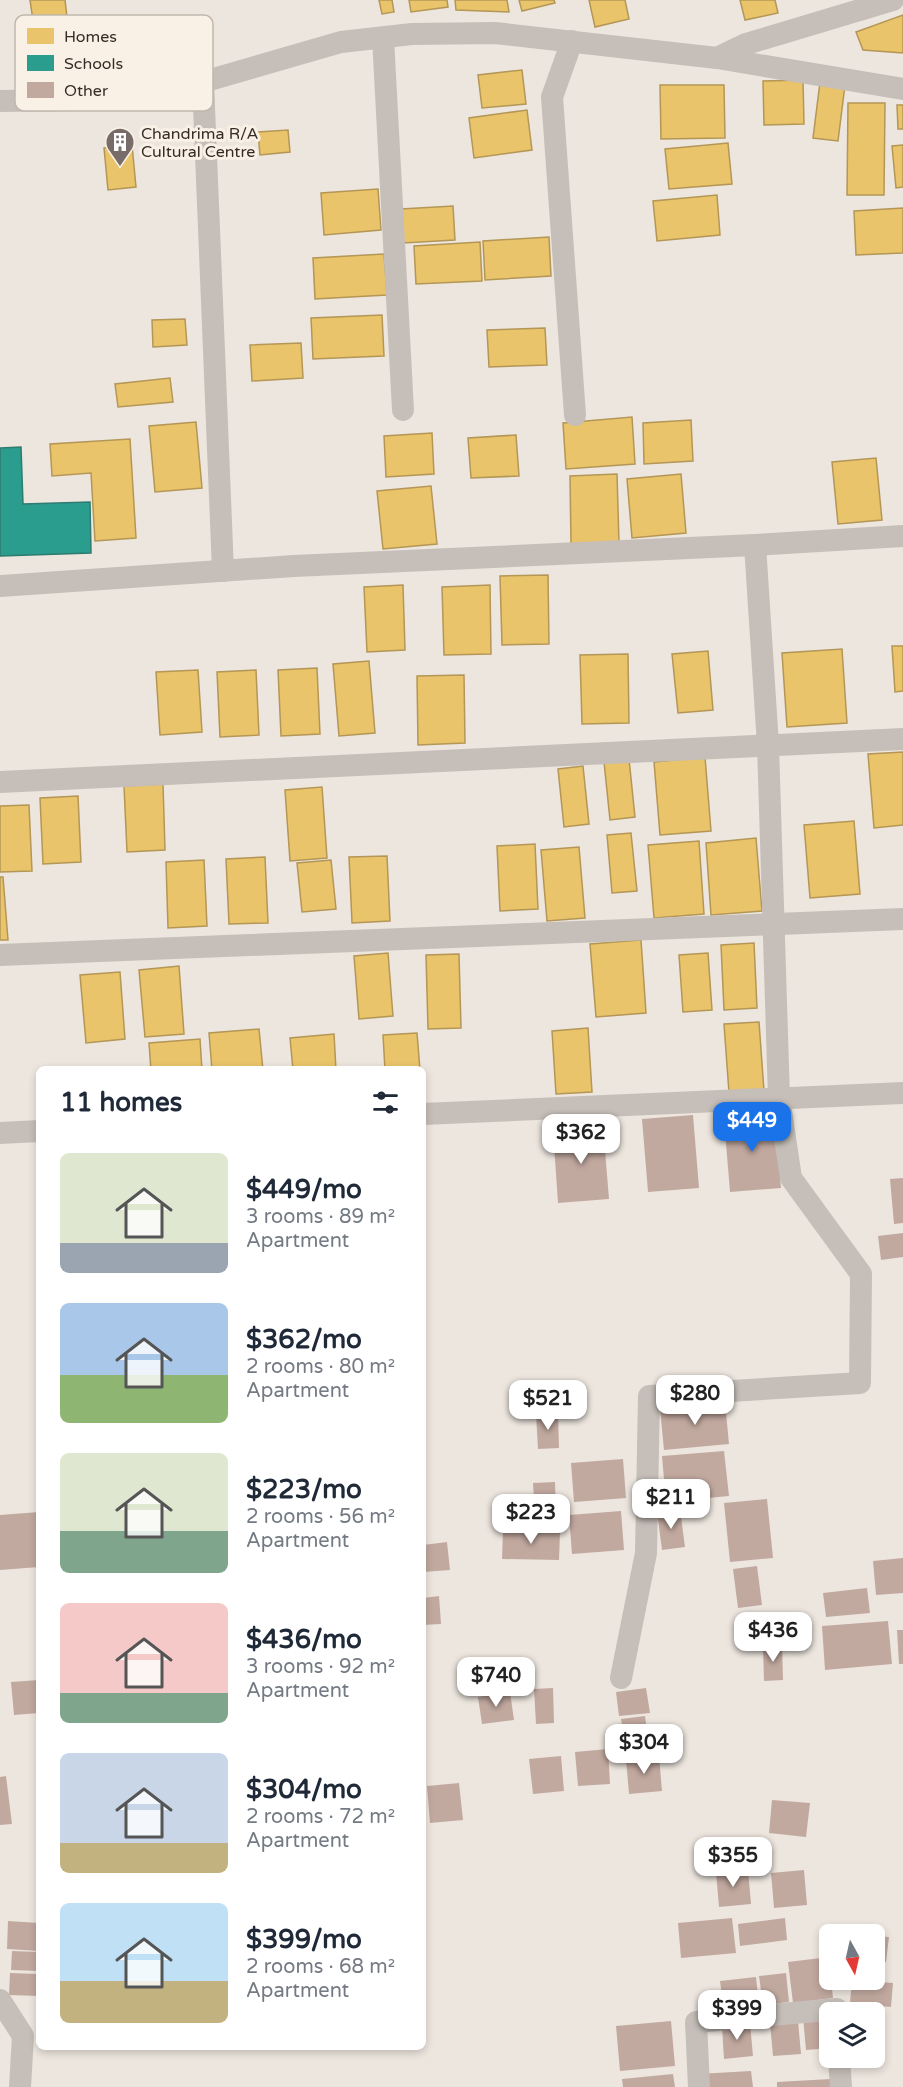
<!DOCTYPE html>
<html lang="en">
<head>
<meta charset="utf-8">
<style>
	body { margin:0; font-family:"Varela Round",sans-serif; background:#f6f6f7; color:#1f2937; height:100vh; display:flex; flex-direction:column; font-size:22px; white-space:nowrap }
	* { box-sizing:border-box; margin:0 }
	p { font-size:20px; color:#747a83 }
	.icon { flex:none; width:33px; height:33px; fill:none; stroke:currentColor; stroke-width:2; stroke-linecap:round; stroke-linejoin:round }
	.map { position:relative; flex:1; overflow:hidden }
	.details { position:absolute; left:36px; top:1066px; width:390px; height:984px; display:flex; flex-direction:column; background:#fff; border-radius:9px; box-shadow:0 3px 9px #0003 }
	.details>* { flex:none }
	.needle { width:39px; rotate:172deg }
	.tools { position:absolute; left:819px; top:1924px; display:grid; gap:12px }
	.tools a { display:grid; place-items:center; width:66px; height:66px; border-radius:9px; background:#fff; box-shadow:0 3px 9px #0003; font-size:30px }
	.price { position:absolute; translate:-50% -51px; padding:0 14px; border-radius:12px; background:#fff; color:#222; font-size:20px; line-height:39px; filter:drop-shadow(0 2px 3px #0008) }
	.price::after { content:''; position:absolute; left:50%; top:36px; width:18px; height:14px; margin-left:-9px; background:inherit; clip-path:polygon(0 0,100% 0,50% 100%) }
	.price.selected { background:#1a73e8; color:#fff }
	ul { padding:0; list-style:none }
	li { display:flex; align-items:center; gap:18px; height:150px; padding:0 24px }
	li span { display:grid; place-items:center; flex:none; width:168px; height:120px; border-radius:9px; color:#555 }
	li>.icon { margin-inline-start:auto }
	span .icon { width:72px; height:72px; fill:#fffc; stroke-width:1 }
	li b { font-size:26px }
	h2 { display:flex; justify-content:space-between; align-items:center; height:72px; padding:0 24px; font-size:26px }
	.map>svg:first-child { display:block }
	.homes { fill:#e9c46a; stroke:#b49656; stroke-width:1.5 }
	.schools { fill:#2a9d8f; stroke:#2e7b70; stroke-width:1.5 }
	.building { fill:#c2a9a0 }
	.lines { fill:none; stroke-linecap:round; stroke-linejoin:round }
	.street { stroke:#c6bfb9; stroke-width:22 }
	.labels { text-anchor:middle; stroke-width:6; stroke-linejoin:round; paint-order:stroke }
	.poi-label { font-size:16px; fill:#372b27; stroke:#faf1e6; text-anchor:start }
	.key { fill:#faf1e6; stroke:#c0b6ad; stroke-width:1.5 }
	.key-label { font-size:16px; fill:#372b27 }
</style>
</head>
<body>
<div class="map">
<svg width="903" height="2087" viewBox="0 0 903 2087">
	<rect width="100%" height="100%" fill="#ede6df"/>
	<g class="homes">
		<polygon points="30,0 65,0 70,43 37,48"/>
		<polygon points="379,0 392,0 394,12 382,14"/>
		<polygon points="409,0 447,0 448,7 411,12"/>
		<polygon points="455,0 507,0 509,12 456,10"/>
		<polygon points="519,0 554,0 555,3 522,11"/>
		<polygon points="589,0 625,0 629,19 595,27"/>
		<polygon points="740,0 775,0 778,13 745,20"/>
		<polygon points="903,15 903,53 863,50 856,32"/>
		<polygon points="522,70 526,104 482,108 478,75"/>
		<polygon points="803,80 804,124 764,125 763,81"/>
		<polygon points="820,82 845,85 838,141 813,138"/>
		<polygon points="660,85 724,85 725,138 661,139"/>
		<polygon points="848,103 885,103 884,195 847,195"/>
		<polygon points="897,105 903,105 903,129 898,129"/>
		<polygon points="527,110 532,150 474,158 469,118"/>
		<polygon points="288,130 290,152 260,155 258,132"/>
		<polygon points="728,143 732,184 669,189 665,149"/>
		<polygon points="132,145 136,187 108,190 104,148"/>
		<polygon points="903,145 903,187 896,188 892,146"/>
		<polygon points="378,189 381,230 324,235 321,193"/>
		<polygon points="717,195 720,235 657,241 653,201"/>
		<polygon points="453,206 455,240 403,243 401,209"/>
		<polygon points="903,208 903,253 856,255 854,211"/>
		<polygon points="549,237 551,276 485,280 483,241"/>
		<polygon points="480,242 482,281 416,284 414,246"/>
		<polygon points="384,254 387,295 315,299 313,258"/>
		<polygon points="382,315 384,356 313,359 311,318"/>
		<polygon points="185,319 187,345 153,347 152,320"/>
		<polygon points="545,328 547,365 489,367 487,330"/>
		<polygon points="301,343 303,378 252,381 250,345"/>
		<polygon points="170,378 173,402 118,407 115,384"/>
		<polygon points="632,417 635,464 566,469 563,423"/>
		<polygon points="691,420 693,461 644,464 643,423"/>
		<polygon points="196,422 202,488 155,492 149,426"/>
		<polygon points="432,433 434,474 386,477 384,436"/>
		<polygon points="516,435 519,476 471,478 468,438"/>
		<polygon points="130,439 136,538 95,541 91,473 52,476 50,444"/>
		<polygon points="876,458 882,520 838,524 832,462"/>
		<polygon points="617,474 619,543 571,544 570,476"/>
		<polygon points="681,474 686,533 632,538 627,479"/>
		<polygon points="431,486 437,544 383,549 377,491"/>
		<polygon points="548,575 549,644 502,645 500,576"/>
		<polygon points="403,585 405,650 367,652 364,587"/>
		<polygon points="490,585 491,654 444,655 442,587"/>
		<polygon points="892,646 903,646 903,691 895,692"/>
		<polygon points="842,649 847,723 787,727 782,653"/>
		<polygon points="708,651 713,710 678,713 672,654"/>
		<polygon points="628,654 629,723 582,724 580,655"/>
		<polygon points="369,661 375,733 339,736 333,664"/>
		<polygon points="317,668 320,734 281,736 278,670"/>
		<polygon points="198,670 202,732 160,735 156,672"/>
		<polygon points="256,670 259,735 220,737 217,672"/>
		<polygon points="464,675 465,743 418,745 417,676"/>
		<polygon points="903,752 903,825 874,828 868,754"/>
		<polygon points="705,757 711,831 660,835 654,762"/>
		<polygon points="629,759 635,817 610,820 604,762"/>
		<polygon points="583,766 589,824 564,827 558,769"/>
		<polygon points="163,784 165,850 127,852 124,786"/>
		<polygon points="322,787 327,858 290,861 285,790"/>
		<polygon points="78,796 81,862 43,864 40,798"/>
		<polygon points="29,805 32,871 0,872 0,806"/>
		<polygon points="854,821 860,894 810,898 804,825"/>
		<polygon points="631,833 637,891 612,893 607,835"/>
		<polygon points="756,838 762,911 711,915 706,843"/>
		<polygon points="699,841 704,914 654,918 648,845"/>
		<polygon points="535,844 538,909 500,911 497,846"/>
		<polygon points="579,847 585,918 547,921 541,850"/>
		<polygon points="387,856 390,921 352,923 349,857"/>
		<polygon points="265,857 268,923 229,924 226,859"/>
		<polygon points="204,860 207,926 168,928 166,862"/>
		<polygon points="331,860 336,909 302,912 297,863"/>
		<polygon points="0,877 3,877 8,940 0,940"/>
		<polygon points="641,940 646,1013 596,1017 590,944"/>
		<polygon points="754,943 757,1008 724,1010 721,945"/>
		<polygon points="388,953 393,1016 359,1019 354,956"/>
		<polygon points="708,953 712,1010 683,1012 679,955"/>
		<polygon points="459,954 461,1028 428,1029 426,955"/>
		<polygon points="179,966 184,1034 145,1037 139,970"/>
		<polygon points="120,972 125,1039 86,1043 80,975"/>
		<polygon points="759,1022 764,1091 729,1093 724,1024"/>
		<polygon points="588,1028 592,1092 556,1094 552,1031"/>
		<polygon points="259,1029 263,1070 212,1070 209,1033"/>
		<polygon points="417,1033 420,1070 385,1070 383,1035"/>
		<polygon points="334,1034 336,1070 293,1070 290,1038"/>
		<polygon points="200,1039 202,1070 151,1070 149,1043"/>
	</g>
	<polygon class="schools" points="21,447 23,504 90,502 91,553 0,556 0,448"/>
	<g class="building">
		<polygon points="693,1115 699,1188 648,1192 642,1119"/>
		<polygon points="775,1115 781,1188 730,1192 724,1119"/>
		<polygon points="603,1126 609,1199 558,1203 553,1130"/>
		<polygon points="903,1178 903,1223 894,1224 890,1179"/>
		<polygon points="903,1233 903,1257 881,1260 878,1236"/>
		<polygon points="725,1402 729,1444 664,1450 660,1409"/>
		<polygon points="558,1413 559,1448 538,1449 536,1414"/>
		<polygon points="724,1451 729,1496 666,1502 662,1456"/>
		<polygon points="623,1459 626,1498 574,1502 571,1463"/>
		<polygon points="555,1482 556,1517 535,1518 533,1483"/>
		<polygon points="767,1499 773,1558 730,1562 724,1503"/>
		<polygon points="680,1509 685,1547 662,1550 657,1512"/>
		<polygon points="621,1511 624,1550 572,1554 569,1515"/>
		<polygon points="39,1512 39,1567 0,1570 0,1515"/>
		<polygon points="503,1530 560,1532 559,1560 502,1559"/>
		<polygon points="447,1542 450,1570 423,1572 423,1545"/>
		<polygon points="903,1558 903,1593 876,1595 873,1561"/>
		<polygon points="757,1566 762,1605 738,1608 733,1569"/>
		<polygon points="867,1588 870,1613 826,1617 823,1593"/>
		<polygon points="439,1596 441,1624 423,1625 423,1598"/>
		<polygon points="766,1614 769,1639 739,1642 736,1618"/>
		<polygon points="888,1621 892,1664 825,1670 822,1626"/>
		<polygon points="897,1630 903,1630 903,1664 899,1664"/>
		<polygon points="782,1645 783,1680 764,1681 763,1646"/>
		<polygon points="39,1680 39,1713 14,1715 11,1682"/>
		<polygon points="553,1688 554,1723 536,1724 534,1689"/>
		<polygon points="646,1688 650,1713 619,1716 616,1692"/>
		<polygon points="510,1692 514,1720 482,1724 478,1697"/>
		<polygon points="645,1716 650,1754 627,1757 621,1719"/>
		<polygon points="608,1749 610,1784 578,1786 575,1752"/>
		<polygon points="561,1756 564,1791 533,1794 529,1759"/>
		<polygon points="659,1756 662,1791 629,1794 626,1759"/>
		<polygon points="6,1776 12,1824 0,1825 0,1777"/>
		<polygon points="459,1783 463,1820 430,1823 427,1786"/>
		<polygon points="772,1800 810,1803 806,1837 769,1833"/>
		<polygon points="748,1870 751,1904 719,1907 716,1872"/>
		<polygon points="804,1870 807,1905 774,1908 771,1873"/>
		<polygon points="732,1918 736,1953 681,1958 678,1923"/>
		<polygon points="785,1918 787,1940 740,1946 738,1924"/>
		<polygon points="8,1921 39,1923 39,1951 7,1949"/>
		<polygon points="874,1936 889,1937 886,1962 874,1961"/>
		<polygon points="12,1951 39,1952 39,1971 11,1970"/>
		<polygon points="829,1957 830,1980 831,1980 833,1998 793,2003 788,1962"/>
		<polygon points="10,1973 39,1974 39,1996 9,1995"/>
		<polygon points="786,1973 789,2002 763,2005 759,1976"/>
		<polygon points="756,1977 759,2006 724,2011 720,1981"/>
		<polygon points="852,1980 893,1983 891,2007 850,2003"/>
		<polygon points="830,2015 830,2048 806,2050 803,2017"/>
		<polygon points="671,2021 675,2066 620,2071 616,2026"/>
		<polygon points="798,2021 801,2054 773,2056 770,2023"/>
		<polygon points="750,2023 753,2056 724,2059 722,2026"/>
		<polygon points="751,2071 753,2087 699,2087 698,2074"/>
		<polygon points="673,2074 675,2087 623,2087 622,2079"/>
		<polygon points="831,2079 831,2087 777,2087 777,2082"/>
	</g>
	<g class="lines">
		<g class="street">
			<polyline points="383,38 403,410"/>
			<polyline points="572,41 552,97 575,415"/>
			<polyline points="717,58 746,44 893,0"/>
			<polyline points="203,82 223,571"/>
			<polyline points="0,101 144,99 341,42 412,34 495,33 717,58 903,89"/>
			<polyline points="755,545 903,536"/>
			<polyline points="0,586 294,566 755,545 768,745 779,1098 791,1178 861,1274 860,1383 649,1396 646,1553 621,1678"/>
			<polyline points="0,782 903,739"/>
			<polyline points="0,955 903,919"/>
			<polyline points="423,1114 903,1093"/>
			<polyline points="0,1133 39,1131"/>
			<polyline points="0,2000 23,2036 20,2087"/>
			<polyline points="839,2058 841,2087"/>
			<polyline points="699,2087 696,2022 837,2009 837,2013"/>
		</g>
	</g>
	<defs>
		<g id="building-pin" transform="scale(1.5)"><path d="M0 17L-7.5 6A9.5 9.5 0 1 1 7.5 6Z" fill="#776c67" stroke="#faf1e6"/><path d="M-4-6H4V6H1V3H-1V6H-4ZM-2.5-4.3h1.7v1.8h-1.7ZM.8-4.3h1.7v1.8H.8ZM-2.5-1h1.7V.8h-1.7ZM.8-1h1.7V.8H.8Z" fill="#fff"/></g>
	</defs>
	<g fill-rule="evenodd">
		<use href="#building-pin" x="120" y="142"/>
	</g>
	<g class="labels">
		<g class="poi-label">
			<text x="141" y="139">Chandrima R/A<tspan x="141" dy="18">Cultural Centre</tspan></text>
		</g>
	</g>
	<rect x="15" y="15" width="198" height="96" rx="9" class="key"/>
	<rect x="27" y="28" width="27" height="16" fill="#e9c46a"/>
	<rect x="27" y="55" width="27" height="16" fill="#2a9d8f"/>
	<rect x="27" y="82" width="27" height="16" fill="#c2a9a0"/>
	<g class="key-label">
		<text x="64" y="42">Homes</text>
		<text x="64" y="69">Schools</text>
		<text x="64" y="96">Other</text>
	</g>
</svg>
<div class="tools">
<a><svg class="needle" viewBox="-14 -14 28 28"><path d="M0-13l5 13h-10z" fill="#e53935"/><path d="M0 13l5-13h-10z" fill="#747a83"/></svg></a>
<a><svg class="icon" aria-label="layers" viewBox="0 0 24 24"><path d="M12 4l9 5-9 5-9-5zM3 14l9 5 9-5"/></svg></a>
</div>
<b class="price selected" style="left:752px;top:1153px">$449</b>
<b class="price" style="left:581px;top:1165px">$362</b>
<b class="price" style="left:695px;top:1426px">$280</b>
<b class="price" style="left:548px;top:1431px">$521</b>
<b class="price" style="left:671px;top:1530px">$211</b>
<b class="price" style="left:531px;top:1545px">$223</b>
<b class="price" style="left:773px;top:1663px">$436</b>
<b class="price" style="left:496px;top:1708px">$740</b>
<b class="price" style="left:644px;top:1775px">$304</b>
<b class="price" style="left:733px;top:1888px">$355</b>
<b class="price" style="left:737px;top:2041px">$399</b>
<section class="details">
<h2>11 homes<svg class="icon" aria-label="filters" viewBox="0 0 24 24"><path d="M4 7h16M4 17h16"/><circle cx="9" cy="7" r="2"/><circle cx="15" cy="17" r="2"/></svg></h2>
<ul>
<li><span style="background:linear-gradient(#dfe7d0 75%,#9aa5b1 0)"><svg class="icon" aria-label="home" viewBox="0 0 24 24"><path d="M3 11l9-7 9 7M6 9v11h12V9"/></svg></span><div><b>$449/mo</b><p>3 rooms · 89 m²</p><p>Apartment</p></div></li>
<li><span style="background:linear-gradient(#a9c7e8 60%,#8fb573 0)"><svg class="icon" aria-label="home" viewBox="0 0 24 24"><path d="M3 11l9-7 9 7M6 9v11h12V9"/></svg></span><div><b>$362/mo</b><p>2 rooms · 80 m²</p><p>Apartment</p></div></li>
<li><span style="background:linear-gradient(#dfe7d0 65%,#7fa58c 0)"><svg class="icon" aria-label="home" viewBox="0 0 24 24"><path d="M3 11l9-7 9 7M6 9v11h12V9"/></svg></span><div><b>$223/mo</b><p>2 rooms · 56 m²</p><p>Apartment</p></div></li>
<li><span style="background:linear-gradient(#f6c9c9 75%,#7fa58c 0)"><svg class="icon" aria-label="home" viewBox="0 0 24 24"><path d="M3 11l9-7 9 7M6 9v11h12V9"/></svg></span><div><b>$436/mo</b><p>3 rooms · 92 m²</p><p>Apartment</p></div></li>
<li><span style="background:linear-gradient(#c9d6e8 75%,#c2b280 0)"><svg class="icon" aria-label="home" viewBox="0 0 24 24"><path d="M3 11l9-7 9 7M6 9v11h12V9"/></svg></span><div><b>$304/mo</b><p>2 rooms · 72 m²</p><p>Apartment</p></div></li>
<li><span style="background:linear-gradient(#bfe0f5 65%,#c2b280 0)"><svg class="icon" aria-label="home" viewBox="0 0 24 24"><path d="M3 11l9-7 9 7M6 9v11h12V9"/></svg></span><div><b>$399/mo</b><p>2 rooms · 68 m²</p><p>Apartment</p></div></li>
</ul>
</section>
</div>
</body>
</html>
